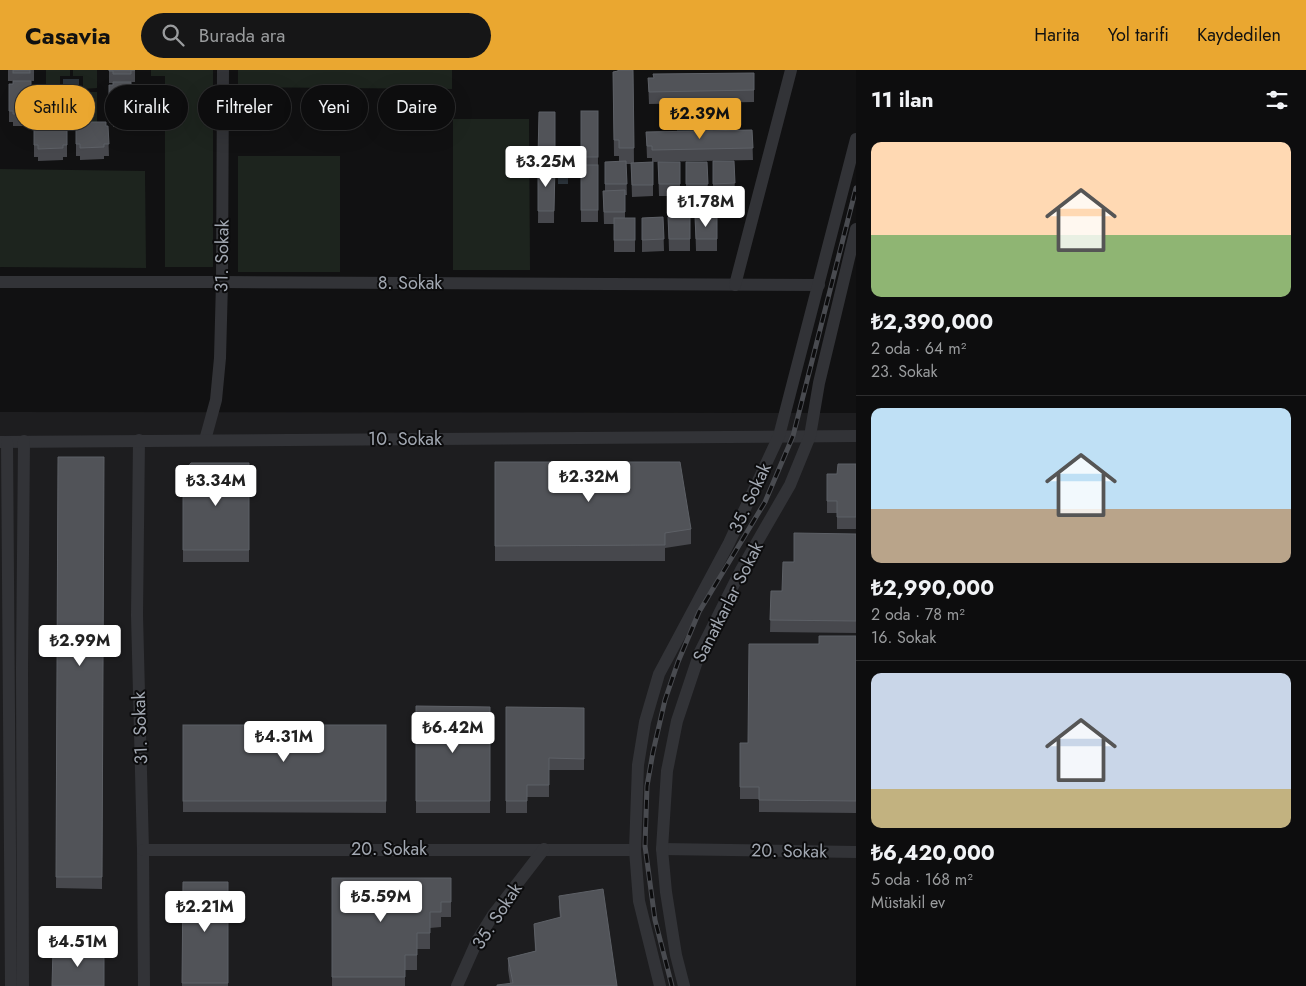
<!DOCTYPE html>
<html lang="tr">
<head>
<meta charset="utf-8">
<style>
	body { margin:0; font-family:Jost,sans-serif; background:#161617; color:#f1f3f6; height:100vh; display:flex; flex-direction:column; font-size:19px; white-space:nowrap }
	* { box-sizing:border-box; margin:0 }
	p { font-size:16px; color:#9a9c9e }
	.icon { flex:none; width:28px; height:28px; fill:none; stroke:currentColor; stroke-width:2; stroke-linecap:round; stroke-linejoin:round }
	.map { position:relative; flex:1; overflow:hidden }
	.side { display:flex; flex-direction:column; background:#0d0d0e; width:450px }
	.side>* { flex:none }
	.hud { position:absolute; left:15px; top:15px; width:475px; height:45px; display:flex; gap:10px }
	.price { position:absolute; translate:-50% -42px; padding:0 11px; border-radius:5px; background:#fff; color:#222; font-size:16px; line-height:32px; filter:drop-shadow(0 1px 2px #0008) }
	.price::after { content:''; position:absolute; left:50%; top:30px; width:15px; height:11px; margin-left:-8px; background:inherit; clip-path:polygon(0 0,100% 0,50% 100%) }
	.price.current { background:#eaa730; color:#111 }
	ul { padding:0; list-style:none }
	li { display:grid; align-content:center; gap:10px; height:265px; padding:0 15px }
	li+li { border-top:1px solid #2d2d2e }
	li span { display:grid; place-items:center; height:155px; border-radius:10px; color:#555 }
	li>.icon { margin-inline-start:auto }
	span .icon { width:90px; height:90px; fill:#fffc; stroke-width:1 }
	li b { font-size:21px }
	h2 { display:flex; justify-content:space-between; align-items:center; height:60px; padding:0 15px; font-size:21px }
	.pill { padding:0 18px; border-radius:22px; background:#0d0d0e; box-shadow:0 5px 20px #0002,0 0 0 1px #2d2d2e; font-size:18px; line-height:45px }
	.pill.current { background:#eaa730; color:#111 }
	header { display:flex; align-items:center; gap:30px; box-sizing:border-box; height:70px; padding:0 25px; background:#eaa730; color:#111 }
	header strong { font-size:24px }
	nav { display:flex; gap:28px; margin-inline-start:auto; font-size:18px }
	.search { width:350px; height:45px; background:#161617; display:flex; align-items:center; gap:12px; box-sizing:border-box; padding:0 18px; border-radius:28px; color:#9a9c9e; font-size:19px }
	main { display:flex; flex:1; min-height:0 }
	.map>svg:first-child { display:block }
	.built { fill:#1d1d1f }
	.green { fill:#1d241e }
	.water { fill:#2b333a }
	.lines { fill:none; stroke-linecap:round; stroke-linejoin:round }
	.minor { stroke:#323337; stroke-width:12 }
	.rail-casing { stroke:#494b50; stroke-width:5 }
	.rail { stroke:#0c0c0d; stroke-width:3; stroke-dasharray:9; stroke-linecap:butt }
	.wall { fill:#47484d }
	.building { fill:#515358; stroke:#5d6066 }
	.labels { text-anchor:middle; stroke-width:4; stroke-linejoin:round; paint-order:stroke }
	.street-label { font-size:18px; fill:#a2a8b2; stroke:#0c0c0d }
</style>
</head>
<body>
<header>
<strong>Casavia</strong>
<div class="search"><svg class="icon" aria-label="search" viewBox="0 0 24 24"><circle cx="10" cy="10" r="6"/><path d="M15 15l6 6"/></svg>Burada ara</div>
<nav><a>Harita</a><a>Yol tarifi</a><a>Kaydedilen</a></nav>
</header>
<main>
<div class="map">
<svg width="856" height="916" viewBox="0 0 856 916">
	<rect width="100%" height="100%" fill="#111112"/>
	<polygon class="built" points="0,342 856,343 856,916 0,916"/>
	<g class="green">
		<polygon points="46,0 70,0 70,6 60,6 60,18 46,18"/>
		<polygon points="73,0 97,0 97,18 83,19 83,6 73,6"/>
		<polygon points="151,0 213,0 213,197 165,197 165,6 151,6"/>
		<polygon points="238,0 452,0 452,19 238,17"/>
		<polygon points="46,22 60,22 60,35 69,35 69,54 46,54"/>
		<polygon points="83,22 97,22 97,54 73,54 73,35 83,35"/>
		<polygon points="453,49 529,49 530,200 453,200"/>
		<rect x="238" y="86" width="102" height="116"/>
		<polygon points="0,99 145,101 146,198 0,197"/>
	</g>
	<g class="water">
		<rect x="63" y="9" width="16" height="23"/>
		<polygon points="677,43 714,44 713,63 677,62"/>
		<polygon points="558,88 568,89 568,114 558,114"/>
	</g>
	<g class="lines">
		<g class="minor">
			<polyline points="0,212 222,212 819,215"/>
			<polyline points="735,215 791,0"/>
			<polyline points="139,370 137,545 143,780 144,916"/>
			<polyline points="205,370 216,330 220,288 222,212 223,0"/>
			<polyline points="0,372 856,366"/>
			<polyline points="7,372 11,916"/>
			<polyline points="662,779 856,782"/>
			<polyline points="143,780 635,780"/>
			<polyline points="23,916 22,599 24,371"/>
			<polyline points="457,916 477,871 493,845 544,779"/>
			<polyline points="660,916 639,831 635,780 638,695 645,652 659,604 729,473 779,366 856,69"/>
			<polyline points="684,916 676,885 666,822 662,779 667,701 677,651 700,582 741,500 790,415 810,366 819,313 856,159"/>
		</g>
		<g class="rail-casing">
			<polyline id="rail" points="672,916 655,850 645,776 647,716 653,682 665,630 678,592 699,542 765,432 793,366 856,118"/>
		</g>
		<use href="#rail" class="rail"/>
	</g>
	<g class="wall">
		<polygon points="8,0 34,0 34,11 30,11 31,16 35,16 35,52 30,52 30,56 13,56 13,52 9,52 9,14 13,14 13,11 8,11"/>
		<polygon points="109,0 135,0 135,12 131,12 131,17 135,17 134,53 130,53 130,57 113,57 113,53 109,53 109,15 113,15 113,13 109,13"/>
		<polygon points="633,0 634,93 653,92 653,126 632,127 631,94 626,94 627,125 625,125 625,148 635,148 635,182 614,182 614,154 604,154 603,121 605,121 605,92 619,92 619,86 614,86 613,2"/>
		<polygon points="754,3 754,32 649,34 648,8"/>
		<rect x="581" y="41" width="17" height="111"/>
		<polygon points="539,42 555,42 554,153 538,153"/>
		<polygon points="108,56 109,86 104,86 104,89 80,90 80,86 76,86 76,57"/>
		<polygon points="67,57 67,87 63,87 63,90 38,91 38,87 34,87 34,58"/>
		<polygon points="752,60 753,90 652,92 652,88 647,88 646,62"/>
		<polygon points="713,91 734,91 735,125 713,125"/>
		<polygon points="658,92 680,92 680,126 659,126"/>
		<polygon points="686,92 707,92 708,126 686,126"/>
		<polygon points="663,147 664,181 642,182 642,148"/>
		<polygon points="668,147 690,147 690,181 669,181"/>
		<polygon points="695,147 717,147 717,181 696,181"/>
		<polygon points="58,387 104,387 102,819 56,818"/>
		<polygon points="495,392 691,459 691,474 665,478 665,491 495,491"/>
		<polygon points="249,393 249,492 183,492 183,402"/>
		<polygon points="856,394 856,459 837,459 837,443 827,443 827,404 837,404"/>
		<polygon points="856,464 856,563 770,562 771,521 782,521 794,492"/>
		<polygon points="856,566 856,743 759,742 759,729 740,729 740,673 748,673 819,574"/>
		<polygon points="416,636 490,637 490,743 416,743"/>
		<polygon points="506,637 584,638 584,700 549,700 549,727 527,727 527,743 506,743"/>
		<polygon points="183,655 386,655 386,743 183,742"/>
		<polygon points="332,808 451,808 451,847 441,847 441,857 430,858 430,879 417,879 417,900 405,900 405,916 332,916"/>
		<polygon points="183,812 228,812 228,916 182,916"/>
		<polygon points="559,826 617,916 510,913 508,900 508,888 535,881 534,854 560,848 559,838"/>
	</g>
	<g class="building">
		<rect x="13" y="0" width="17" height="3"/>
		<polygon points="109,0 135,0 131,0 131,4 113,4 113,1 109,1"/>
		<polygon points="618,0 633,0 634,78 619,78 619,70 614,70 613,2 618,1"/>
		<polygon points="754,3 754,20 649,22 648,8 654,8 653,4"/>
		<polygon points="13,11 31,11 31,16 35,16 35,40 30,40 30,44 13,44 13,41 9,41 9,14 13,14"/>
		<polygon points="113,12 131,12 131,17 135,17 134,41 130,41 130,45 113,45 113,42 109,42 109,15 113,15"/>
		<rect x="581" y="41" width="17" height="46"/>
		<polygon points="539,42 555,42 555,87 538,87"/>
		<polygon points="79,52 106,52 106,56 108,56 109,74 104,74 104,77 80,78 80,74 76,74 76,57 79,57"/>
		<polygon points="38,53 64,53 65,57 67,57 67,75 63,75 63,78 38,79 38,75 34,75 34,58 38,58"/>
		<polygon points="752,60 753,78 652,80 652,76 647,76 646,62"/>
		<polygon points="626,91 627,114 605,114 605,92"/>
		<polygon points="713,91 734,91 735,113 713,114"/>
		<polygon points="653,92 653,115 632,115 631,93"/>
		<polygon points="658,92 680,92 680,114 659,114"/>
		<polygon points="686,92 707,92 708,114 686,114"/>
		<rect x="581" y="95" width="17" height="45"/>
		<polygon points="538,96 555,96 554,141 538,141"/>
		<polygon points="625,120 625,142 604,142 603,121"/>
		<polygon points="663,147 664,169 642,170 642,148"/>
		<polygon points="668,147 690,147 690,169 669,169"/>
		<polygon points="695,147 717,147 717,169 696,169"/>
		<rect x="614" y="148" width="21" height="22"/>
		<polygon points="58,387 104,387 102,807 56,807"/>
		<polygon points="495,392 680,392 691,459 665,463 665,475 495,476"/>
		<polygon points="191,393 249,393 249,480 183,480 183,402"/>
		<polygon points="838,394 856,394 856,447 837,447 837,431 827,431 827,404 837,404"/>
		<polygon points="794,463 856,464 856,551 770,550 771,521 782,521 783,492 794,492"/>
		<polygon points="819,566 856,566 856,731 759,730 759,717 740,717 740,673 748,673 749,574 819,574"/>
		<polygon points="416,636 490,637 490,731 416,731"/>
		<polygon points="506,637 584,638 584,689 549,688 549,715 527,715 527,731 506,731"/>
		<rect x="183" y="655" width="203" height="76"/>
		<polygon points="332,808 451,808 451,832 441,832 441,842 430,842 430,863 417,863 417,885 405,885 405,907 332,907"/>
		<polygon points="183,812 228,812 228,913 182,913"/>
		<polygon points="603,819 617,916 497,916 497,915 513,913 508,888 536,881 534,854 561,847 559,826"/>
		<polygon points="53,879 104,879 104,916 52,916"/>
	</g>
	<g class="labels">
		<g class="street-label">
			<text transform="translate(222 186) rotate(-89)" y="6">31. Sokak</text>
			<text x="410" y="219">8. Sokak</text>
			<text x="405" y="375">10. Sokak</text>
			<text transform="translate(750 428) rotate(-65)" y="6">35. Sokak</text>
			<text transform="translate(728 532) rotate(-63)" y="6">Sanatkarlar Sokak</text>
			<text transform="translate(140 658) rotate(-92)" y="6">31. Sokak</text>
			<text x="389" y="785">20. Sokak</text>
			<text transform="translate(789 781) rotate(1)" y="6">20. Sokak</text>
			<text transform="translate(497 846) rotate(-57)" y="6">35. Sokak</text>
		</g>
	</g>
</svg>
<b class="price current" style="left:700px;top:70px">₺2.39M</b>
<b class="price" style="left:546px;top:118px">₺3.25M</b>
<b class="price" style="left:706px;top:158px">₺1.78M</b>
<b class="price" style="left:589px;top:433px">₺2.32M</b>
<b class="price" style="left:216px;top:437px">₺3.34M</b>
<b class="price" style="left:80px;top:597px">₺2.99M</b>
<b class="price" style="left:453px;top:684px">₺6.42M</b>
<b class="price" style="left:284px;top:693px">₺4.31M</b>
<b class="price" style="left:381px;top:853px">₺5.59M</b>
<b class="price" style="left:205px;top:863px">₺2.21M</b>
<b class="price" style="left:78px;top:898px">₺4.51M</b>
<div class="hud">
<a class="pill current">Satılık</a>
<a class="pill">Kiralık</a>
<a class="pill">Filtreler</a>
<a class="pill">Yeni</a>
<a class="pill">Daire</a>
</div>
</div>
<section class="side">
<h2>11 ilan<svg class="icon" aria-label="filters" viewBox="0 0 24 24"><path d="M4 7h16M4 17h16"/><circle cx="9" cy="7" r="2"/><circle cx="15" cy="17" r="2"/></svg></h2>
<ul>
<li><span style="background:linear-gradient(#ffd9b3 60%,#8fb573 0)"><svg class="icon" aria-label="home" viewBox="0 0 24 24"><path d="M3 11l9-7 9 7M6 9v11h12V9"/></svg></span><div><b>₺2,390,000</b><p>2 oda · 64 m²</p><p>23. Sokak</p></div></li>
<li><span style="background:linear-gradient(#bfe0f5 65%,#b9a48a 0)"><svg class="icon" aria-label="home" viewBox="0 0 24 24"><path d="M3 11l9-7 9 7M6 9v11h12V9"/></svg></span><div><b>₺2,990,000</b><p>2 oda · 78 m²</p><p>16. Sokak</p></div></li>
<li><span style="background:linear-gradient(#c9d6e8 75%,#c2b280 0)"><svg class="icon" aria-label="home" viewBox="0 0 24 24"><path d="M3 11l9-7 9 7M6 9v11h12V9"/></svg></span><div><b>₺6,420,000</b><p>5 oda · 168 m²</p><p>Müstakil ev</p></div></li>
</ul>
</section>
</main>
</body>
</html>
